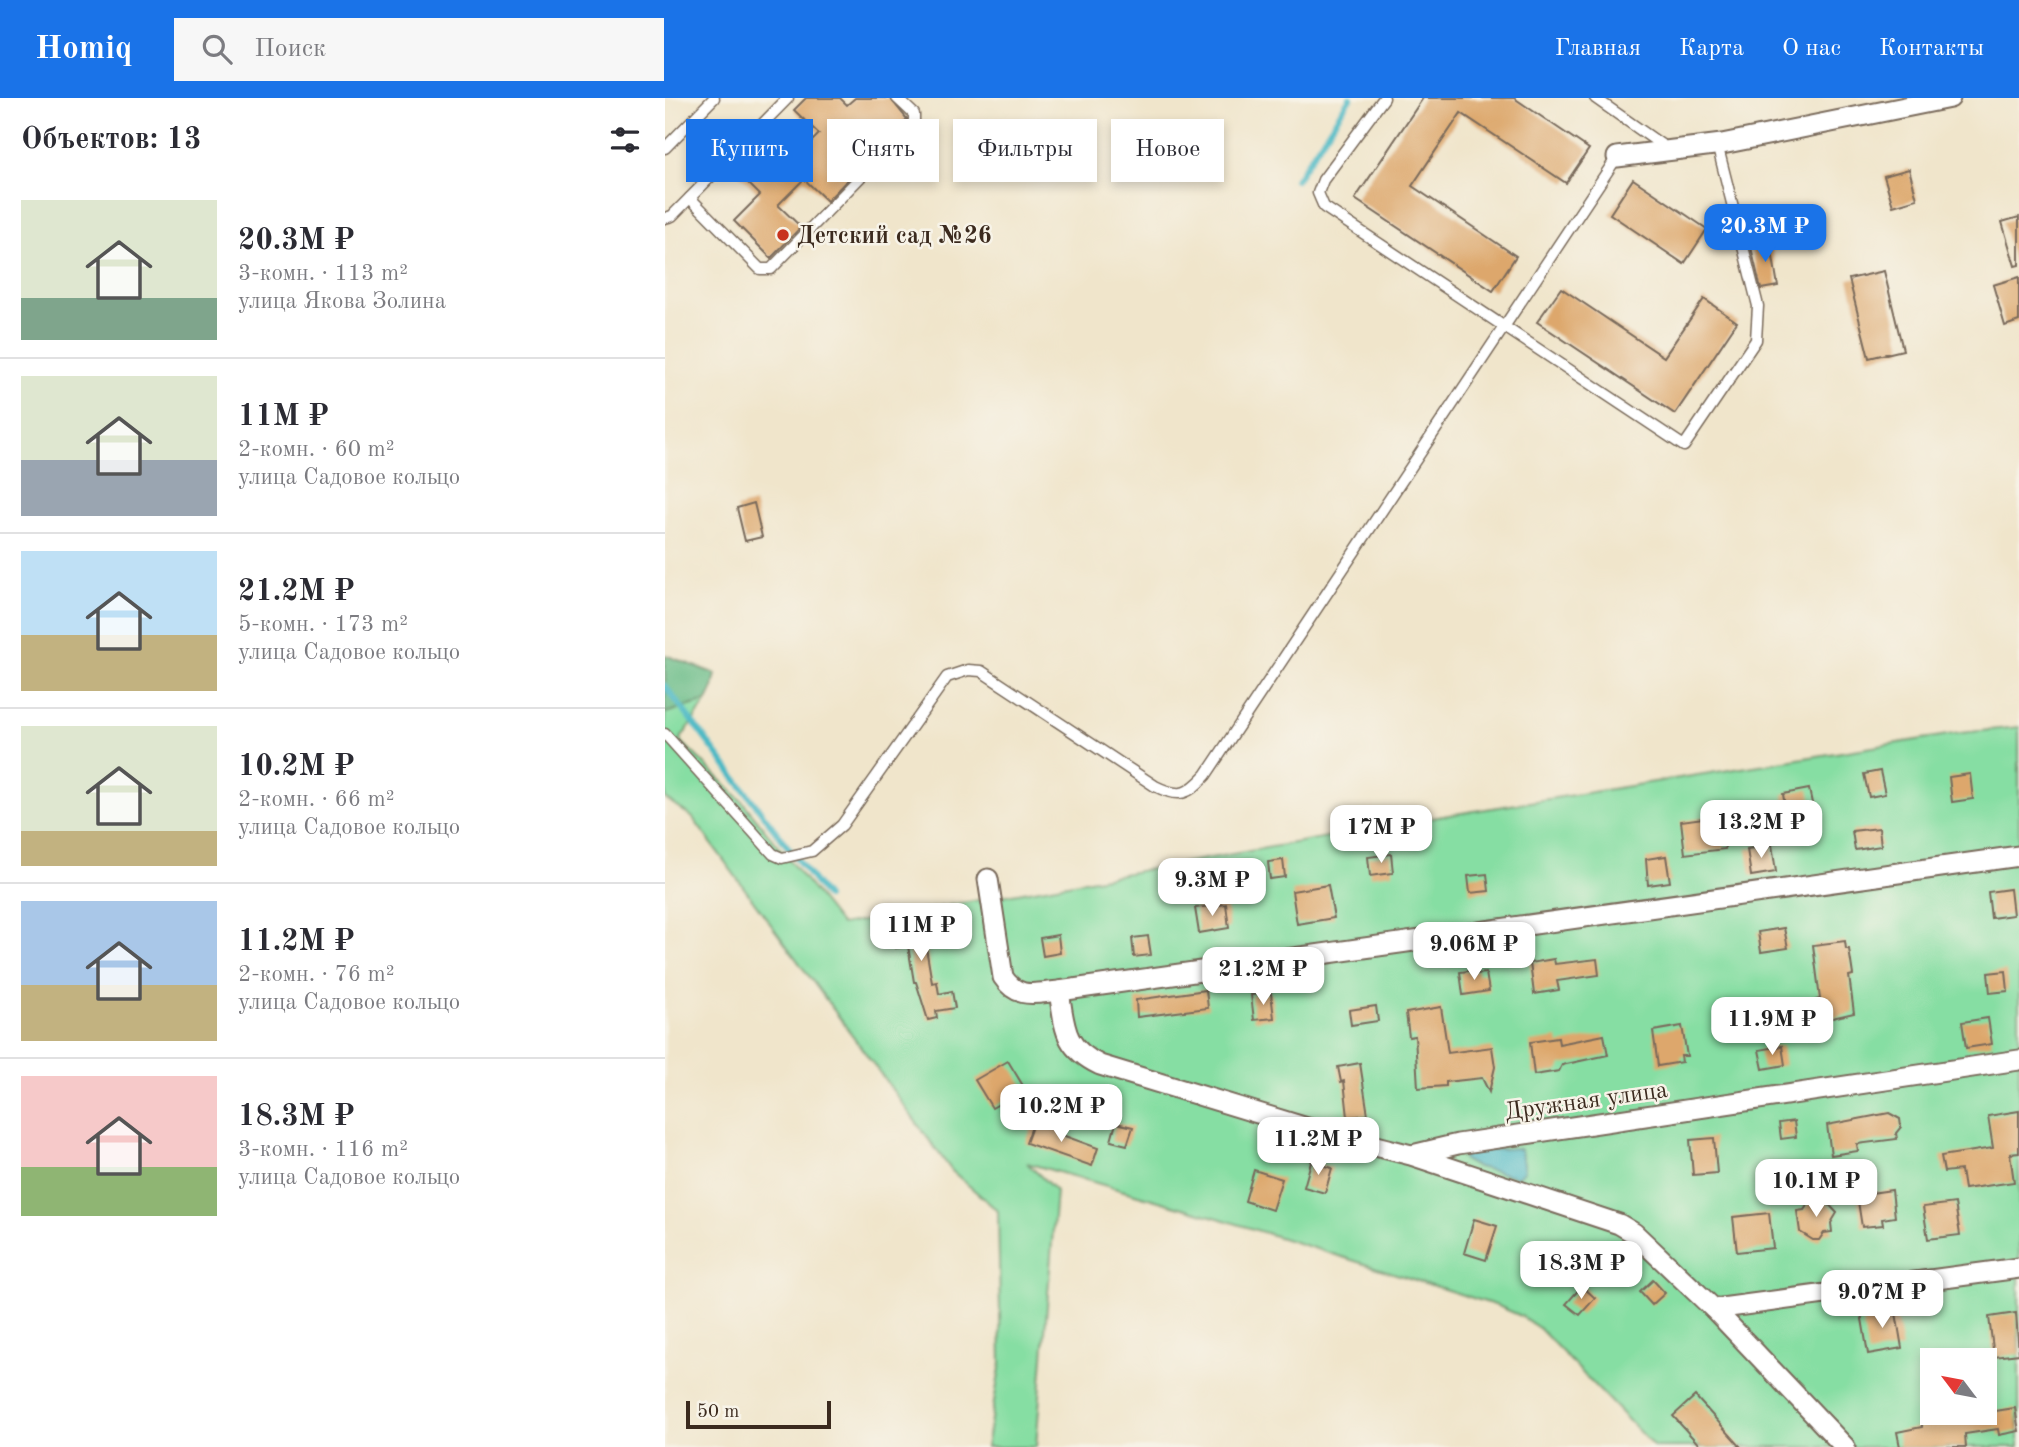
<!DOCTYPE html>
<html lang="ru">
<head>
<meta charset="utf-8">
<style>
	body { margin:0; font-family:"Old Standard TT",serif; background:#f7f7f7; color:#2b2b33; height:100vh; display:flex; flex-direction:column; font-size:26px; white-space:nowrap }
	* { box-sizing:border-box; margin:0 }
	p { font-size:23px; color:#7c7c81 }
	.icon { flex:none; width:38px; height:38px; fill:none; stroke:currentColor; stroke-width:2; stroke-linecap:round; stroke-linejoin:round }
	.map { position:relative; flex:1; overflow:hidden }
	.side { display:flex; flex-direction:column; background:#fff; width:665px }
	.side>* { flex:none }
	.hud { position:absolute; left:21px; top:21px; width:665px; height:63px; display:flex; gap:14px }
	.needle { width:46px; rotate:302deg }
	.tools { position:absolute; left:1255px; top:1250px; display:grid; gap:14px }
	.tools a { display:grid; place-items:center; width:77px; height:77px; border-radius:0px; background:#fff; box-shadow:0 4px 10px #0003; font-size:35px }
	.scale { position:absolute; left:21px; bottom:18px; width:145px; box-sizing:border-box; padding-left:7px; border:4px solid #3b2a1e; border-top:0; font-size:19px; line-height:24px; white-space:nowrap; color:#3b2a1e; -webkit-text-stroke:5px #f7f3e8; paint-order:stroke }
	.price { position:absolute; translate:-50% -60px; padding:0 16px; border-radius:14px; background:#fff; color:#222; font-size:23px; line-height:46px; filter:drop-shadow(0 2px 4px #0008) }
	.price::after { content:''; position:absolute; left:50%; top:42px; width:21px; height:16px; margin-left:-10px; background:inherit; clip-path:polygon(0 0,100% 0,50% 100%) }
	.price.active { background:#1a73e8; color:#fff }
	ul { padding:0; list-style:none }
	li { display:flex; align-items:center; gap:21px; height:175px; padding:0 21px }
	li+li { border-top:2px solid #e1e1e2 }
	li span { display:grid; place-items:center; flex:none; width:196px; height:140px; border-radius:0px; color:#555 }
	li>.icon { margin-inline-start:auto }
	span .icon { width:84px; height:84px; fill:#fffc; stroke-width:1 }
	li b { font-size:30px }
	h2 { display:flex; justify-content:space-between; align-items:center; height:84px; padding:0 21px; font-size:30px }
	.pill { padding:0 24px; border-radius:0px; background:#fff; box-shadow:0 4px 10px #0003; font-size:24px; line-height:63px }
	.pill.active { background:#1a73e8; color:#fff }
	header { display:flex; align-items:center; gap:42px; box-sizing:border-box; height:98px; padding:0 35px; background:#1a73e8; color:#fff }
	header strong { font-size:33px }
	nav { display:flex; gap:38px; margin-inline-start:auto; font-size:24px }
	.search { width:490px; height:63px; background:#f7f7f7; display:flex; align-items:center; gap:18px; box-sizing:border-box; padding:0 24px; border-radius:0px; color:#7c7c81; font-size:26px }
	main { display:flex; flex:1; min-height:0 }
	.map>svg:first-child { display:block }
	.green { fill:#86dea3; stroke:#608460; stroke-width:2; fill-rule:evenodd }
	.forest { fill:#6cbd89; stroke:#547454; stroke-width:2 }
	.water { fill:#4bb9c5; stroke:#437272; stroke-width:2 }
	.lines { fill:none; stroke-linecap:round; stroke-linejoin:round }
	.stream { stroke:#4bb9c5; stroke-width:6 }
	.building { fill:#dda76c }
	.service-casing { stroke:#7a6b5b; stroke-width:13 }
	.minor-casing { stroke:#7a6b5b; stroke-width:23 }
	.service { stroke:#fff; stroke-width:10 }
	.minor { stroke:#fff; stroke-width:19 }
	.poi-dot { fill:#c8321e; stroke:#f7f3e8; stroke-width:2.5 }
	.labels { text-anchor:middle; stroke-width:5; stroke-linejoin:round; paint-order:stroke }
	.poi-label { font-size:24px; font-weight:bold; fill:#3b2a1e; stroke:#f7f3e8; text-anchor:start }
	.street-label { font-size:24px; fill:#3b2a1e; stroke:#f7f3e8 }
</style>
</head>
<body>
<header>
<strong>Homiq</strong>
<div class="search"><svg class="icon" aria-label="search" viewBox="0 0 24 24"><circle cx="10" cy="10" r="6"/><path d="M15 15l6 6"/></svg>Поиск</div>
<nav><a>Главная</a><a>Карта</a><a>О нас</a><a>Контакты</a></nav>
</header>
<main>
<section class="side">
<h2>Объектов: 13<svg class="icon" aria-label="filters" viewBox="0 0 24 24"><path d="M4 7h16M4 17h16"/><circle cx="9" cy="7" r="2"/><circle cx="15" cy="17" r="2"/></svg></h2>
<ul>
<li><span style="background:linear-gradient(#dfe7d0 70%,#7fa58c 0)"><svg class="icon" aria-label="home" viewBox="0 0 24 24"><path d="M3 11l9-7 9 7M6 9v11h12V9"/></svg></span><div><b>20.3M ₽</b><p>3-комн. · 113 m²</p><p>улица Якова Золина</p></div></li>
<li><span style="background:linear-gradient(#dfe7d0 60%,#9aa5b1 0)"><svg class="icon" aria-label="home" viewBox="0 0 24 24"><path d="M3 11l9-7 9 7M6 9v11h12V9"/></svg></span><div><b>11M ₽</b><p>2-комн. · 60 m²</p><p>улица Садовое кольцо</p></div></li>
<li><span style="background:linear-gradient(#bfe0f5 60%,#c2b280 0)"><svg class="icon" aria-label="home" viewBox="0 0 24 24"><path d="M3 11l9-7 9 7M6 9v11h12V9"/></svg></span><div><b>21.2M ₽</b><p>5-комн. · 173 m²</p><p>улица Садовое кольцо</p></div></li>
<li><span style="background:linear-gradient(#dfe7d0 75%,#c2b280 0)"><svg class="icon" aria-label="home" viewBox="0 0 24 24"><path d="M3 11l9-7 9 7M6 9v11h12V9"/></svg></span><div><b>10.2M ₽</b><p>2-комн. · 66 m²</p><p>улица Садовое кольцо</p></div></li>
<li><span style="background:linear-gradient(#a9c7e8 60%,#c2b280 0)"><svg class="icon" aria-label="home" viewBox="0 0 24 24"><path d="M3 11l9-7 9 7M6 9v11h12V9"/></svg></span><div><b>11.2M ₽</b><p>2-комн. · 76 m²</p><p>улица Садовое кольцо</p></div></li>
<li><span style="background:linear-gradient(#f6c9c9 65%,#8fb573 0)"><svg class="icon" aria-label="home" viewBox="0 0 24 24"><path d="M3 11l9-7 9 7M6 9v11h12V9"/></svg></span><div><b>18.3M ₽</b><p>3-комн. · 116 m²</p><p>улица Садовое кольцо</p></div></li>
</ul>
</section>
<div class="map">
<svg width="1354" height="1349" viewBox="0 0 1354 1349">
	<rect width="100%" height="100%" fill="#f7f3e8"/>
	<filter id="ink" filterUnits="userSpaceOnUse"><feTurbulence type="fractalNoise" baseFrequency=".0143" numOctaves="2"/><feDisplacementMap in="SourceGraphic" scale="14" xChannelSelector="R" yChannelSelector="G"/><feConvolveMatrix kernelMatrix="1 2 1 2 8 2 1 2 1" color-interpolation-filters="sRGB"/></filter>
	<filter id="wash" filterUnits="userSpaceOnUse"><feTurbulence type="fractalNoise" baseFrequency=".00686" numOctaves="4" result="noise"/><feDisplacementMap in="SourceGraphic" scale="28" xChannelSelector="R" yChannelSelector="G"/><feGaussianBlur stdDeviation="1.57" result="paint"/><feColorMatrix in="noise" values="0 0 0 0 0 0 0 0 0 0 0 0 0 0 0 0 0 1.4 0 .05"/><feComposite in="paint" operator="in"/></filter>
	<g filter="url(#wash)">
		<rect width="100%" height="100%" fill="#f0e5cb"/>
		<path class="green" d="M42 603 15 642 77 703 176 827 784 717 1295 635 1354 629V1349H989L875 1231 856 1218 833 1208 553 1120 362 1065 391 1093 371 1349H321L336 1265 333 1113 287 1073 27 719 0 700V615ZM1267 1262H1320V1314H1267Z"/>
		<polygon class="forest" points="0,557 51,576 48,590 42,603 0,615"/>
		<polygon class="water" points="851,1050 856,1052 859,1073 852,1079 809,1068 798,1062 798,1058 805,1054"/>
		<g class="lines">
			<g class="stream">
				<polyline points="631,82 685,0"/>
				<polyline points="0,588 161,799"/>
			</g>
		</g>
		<g id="blocks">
			<g class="building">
				<polygon points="141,0 175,0 182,7 190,0 225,0 242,21 214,49 192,27 168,51 190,74 162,103 139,81 113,107 136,129 106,160 69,123 95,97 70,72 97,44 122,69 154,36 129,12"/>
				<polygon points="758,0 849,0 924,51 901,85 796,15 747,88 851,158 828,193 690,101"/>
				<polygon points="1244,71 1252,101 1228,108 1219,78"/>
				<polygon points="968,81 1042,131 1019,166 945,116"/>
				<polygon points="1354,119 1354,167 1350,168 1337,124"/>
				<polygon points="1105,142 1113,188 1096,191 1085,145"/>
				<polygon points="1219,173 1238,252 1204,260 1184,181"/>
				<polygon points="1354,179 1354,223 1340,228 1328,187"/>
				<polygon points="896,190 999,259 1039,201 1072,224 1010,316 872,224"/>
				<polygon points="89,405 97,439 80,443 72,410"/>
				<polygon points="1215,673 1220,696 1204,699 1199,676"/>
				<polygon points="1305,676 1308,701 1287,704 1284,679"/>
				<polygon points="1144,691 1148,710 1121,715 1118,696"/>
				<polygon points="1052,718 1054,728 1057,727 1060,751 1020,756 1016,723"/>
				<polygon points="1214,730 1216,748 1190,752 1187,733"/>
				<polygon points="1107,747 1111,774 1086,778 1082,751"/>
				<polygon points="726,756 728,775 705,778 703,759"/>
				<polygon points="1001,758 1005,784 983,787 981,761"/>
				<polygon points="618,762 620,779 605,781 603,764"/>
				<polygon points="822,776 824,793 805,795 803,778"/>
				<polygon points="663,787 669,820 632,826 627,793"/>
				<polygon points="1345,791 1348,817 1326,820 1323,794"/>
				<polygon points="561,806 564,830 534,835 530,810"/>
				<polygon points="255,814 267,885 272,884 274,896 287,893 290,910 271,913 272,920 263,922 251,884 249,884 243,848 231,850 227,818"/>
				<polygon points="1119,830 1123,850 1096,854 1093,834"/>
				<polygon points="393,837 395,855 378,858 375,840"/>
				<polygon points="483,838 486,857 469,859 467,840"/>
				<polygon points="1180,843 1181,851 1184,851 1188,877 1184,878 1189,915 1154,923 1151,902 1155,901 1148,847"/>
				<polygon points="889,861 890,866 932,861 934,877 892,883 894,892 869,896 865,865"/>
				<polygon points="812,872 812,876 821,875 824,893 798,897 795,874"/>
				<polygon points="1341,873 1343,893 1325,895 1323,875"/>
				<polygon points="541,892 543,910 472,919 471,902"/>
				<polygon points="606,895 609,920 589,922 586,897"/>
				<polygon points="711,908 713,923 686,927 684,912"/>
				<polygon points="776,909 783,955 827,949 830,969 824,994 817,980 781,984 781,988 753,990 750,938 744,939 741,915"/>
				<polygon points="1323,920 1327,946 1301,950 1297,924"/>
				<polygon points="1017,928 1022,958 1016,958 1017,964 993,968 988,933"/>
				<polygon points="939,937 943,957 897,967 894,973 869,977 865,944 893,940 894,946"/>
				<polygon points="1117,948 1120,967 1098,971 1094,952"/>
				<polygon points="343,963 360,991 327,1010 310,982"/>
				<polygon points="695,965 703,1017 683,1019 679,983 676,984 673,969"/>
				<polygon points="1354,1013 1354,1055 1345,1056 1349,1084 1299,1091 1296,1072 1279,1074 1276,1058 1328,1050 1323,1018"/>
				<polygon points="1224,1015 1235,1021 1236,1029 1231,1035 1232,1041 1192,1046 1193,1053 1166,1057 1162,1027"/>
				<polygon points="369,1023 398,1033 397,1037 433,1050 427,1068 361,1045"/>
				<polygon points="1129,1023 1131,1039 1116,1041 1114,1025"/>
				<polygon points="451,1025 468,1029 462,1047 446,1043"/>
				<polygon points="1049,1040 1052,1075 1028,1077 1025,1042"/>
				<polygon points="646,1064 667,1070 660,1095 639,1089"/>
				<polygon points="589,1072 617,1081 607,1112 580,1103"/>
				<polygon points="1227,1092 1230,1119 1217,1121 1218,1127 1197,1129 1192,1097"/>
				<polygon points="1156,1098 1172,1115 1166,1125 1167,1134 1159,1135 1154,1142 1148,1142 1135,1134 1132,1113 1139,1112 1148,1099"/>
				<polygon points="1290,1105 1295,1137 1263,1141 1258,1109"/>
				<polygon points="1104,1115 1108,1150 1072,1154 1068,1119"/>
				<polygon points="809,1121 832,1128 821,1162 799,1155"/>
				<polygon points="988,1182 1000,1195 987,1207 975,1194"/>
				<polygon points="917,1188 930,1200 915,1217 901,1206"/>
				<polygon points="1230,1209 1237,1250 1203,1256 1196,1215"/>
				<polygon points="1351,1215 1354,1256 1329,1259 1324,1219"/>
				<polygon points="1030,1298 1076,1349 1036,1349 1008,1318"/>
				<polygon points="1350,1310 1354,1333 1334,1337 1333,1331 1300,1336 1301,1349 1235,1349 1232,1334 1257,1329 1257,1325 1325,1318 1324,1314"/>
			</g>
		</g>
	</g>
	<g filter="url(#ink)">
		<use href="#blocks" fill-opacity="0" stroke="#7a6b5b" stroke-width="2"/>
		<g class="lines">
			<g class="service-casing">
				<g id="service">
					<polyline points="719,0 658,82 653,95 659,109 1019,348 1091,242 1093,208 1052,46"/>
					<polyline points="930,0 1001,50"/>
					<polyline points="0,50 49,0"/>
					<polyline points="25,100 95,171 106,171 249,24 249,16 232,0"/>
					<polyline points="0,120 7,118 123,0"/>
					<path d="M0 636 108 756 117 760 147 753 177 727 282 579 303 572 316 573 490 688C516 701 523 696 541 677L952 59"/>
				</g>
			</g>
			<g class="minor-casing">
				<g id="minor">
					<polyline points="952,59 1057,46 1285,0"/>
					<path d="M323 781 338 879C353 902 370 895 394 893L1354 758"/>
					<path d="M394 893C400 930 398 949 435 967L652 1033 746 1057 954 1126 969 1135 1049 1211 1180 1349"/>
					<polyline points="747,1057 793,1046 1354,962"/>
					<polyline points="1049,1211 1354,1170"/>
				</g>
			</g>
			<use href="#service" class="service"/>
			<use href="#minor" class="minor"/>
		</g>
	</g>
	<circle class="poi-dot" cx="118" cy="137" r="7"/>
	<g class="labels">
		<g class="poi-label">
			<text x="132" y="145">Детский сад №26</text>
		</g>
		<g class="street-label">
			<text transform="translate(921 1002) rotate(-8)" y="8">Дружная улица</text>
		</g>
	</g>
</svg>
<div class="tools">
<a><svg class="needle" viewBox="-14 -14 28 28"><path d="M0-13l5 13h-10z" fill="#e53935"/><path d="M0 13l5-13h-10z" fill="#7c7c81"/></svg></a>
</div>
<div class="scale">50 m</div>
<b class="price active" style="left:1100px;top:166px">20.3M ₽</b>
<b class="price" style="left:1096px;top:762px">13.2M ₽</b>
<b class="price" style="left:716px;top:767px">17M ₽</b>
<b class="price" style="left:547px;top:820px">9.3M ₽</b>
<b class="price" style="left:256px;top:865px">11M ₽</b>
<b class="price" style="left:809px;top:884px">9.06M ₽</b>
<b class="price" style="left:598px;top:909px">21.2M ₽</b>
<b class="price" style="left:1107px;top:959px">11.9M ₽</b>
<b class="price" style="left:396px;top:1046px">10.2M ₽</b>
<b class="price" style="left:653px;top:1079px">11.2M ₽</b>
<b class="price" style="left:1151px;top:1121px">10.1M ₽</b>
<b class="price" style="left:916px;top:1203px">18.3M ₽</b>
<b class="price" style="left:1217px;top:1232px">9.07M ₽</b>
<div class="hud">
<a class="pill active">Купить</a>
<a class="pill">Снять</a>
<a class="pill">Фильтры</a>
<a class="pill">Новое</a>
</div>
</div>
</main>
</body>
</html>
